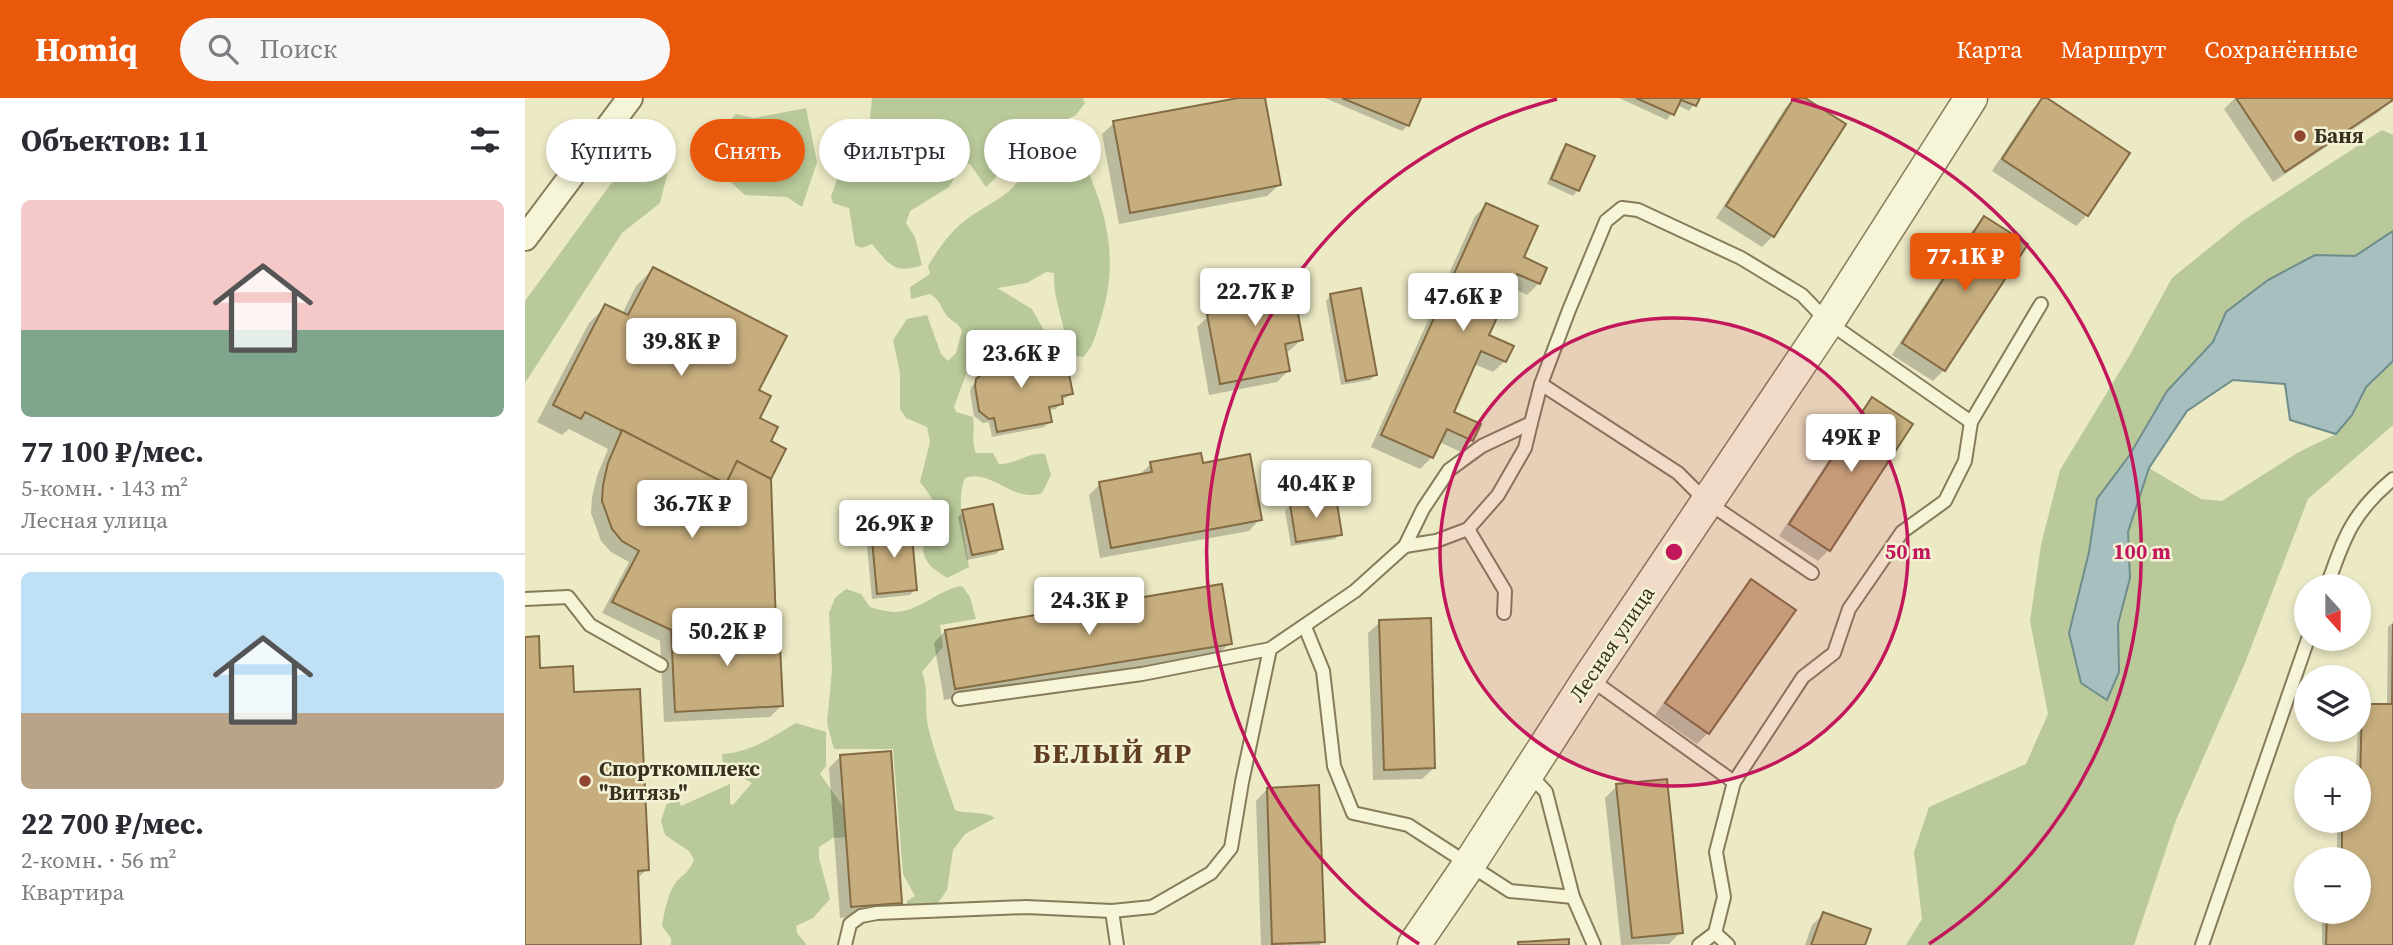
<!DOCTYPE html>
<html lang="ru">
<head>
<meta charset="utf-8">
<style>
	body { margin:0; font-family:"Source Serif 4",serif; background:#f7f7f7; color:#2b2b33; height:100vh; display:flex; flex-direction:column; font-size:26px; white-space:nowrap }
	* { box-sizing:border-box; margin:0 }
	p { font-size:23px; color:#7c7c81 }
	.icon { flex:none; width:38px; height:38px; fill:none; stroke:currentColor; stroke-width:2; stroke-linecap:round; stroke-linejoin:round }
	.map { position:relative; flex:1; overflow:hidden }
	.sheet { display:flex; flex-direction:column; background:#fff; width:525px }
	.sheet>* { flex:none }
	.top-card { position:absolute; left:21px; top:21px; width:665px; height:63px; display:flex; gap:14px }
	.needle { width:46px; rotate:159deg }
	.buttons { position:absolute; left:1769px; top:476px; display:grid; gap:14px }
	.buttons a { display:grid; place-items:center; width:77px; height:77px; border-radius:50%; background:#fff; box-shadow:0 4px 10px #0003; font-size:35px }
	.price { position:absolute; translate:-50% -60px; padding:0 16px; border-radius:7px; background:#fff; color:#222; font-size:23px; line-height:46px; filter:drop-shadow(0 2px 4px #0008) }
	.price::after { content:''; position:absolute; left:50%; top:42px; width:21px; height:16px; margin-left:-10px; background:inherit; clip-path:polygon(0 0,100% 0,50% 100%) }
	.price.current { background:#ea580c; color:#fff }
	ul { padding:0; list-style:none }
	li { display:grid; align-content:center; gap:14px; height:371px; padding:0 21px }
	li+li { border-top:2px solid #e1e1e2 }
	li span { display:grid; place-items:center; height:217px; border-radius:10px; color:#555 }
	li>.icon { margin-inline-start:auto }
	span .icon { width:126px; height:126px; fill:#fffc; stroke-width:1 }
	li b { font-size:30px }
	h2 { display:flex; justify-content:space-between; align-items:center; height:84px; padding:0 21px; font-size:30px }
	.tag { padding:0 24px; border-radius:32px; background:#fff; box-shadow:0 4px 10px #0003; font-size:24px; line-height:63px }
	.tag.current { background:#ea580c; color:#fff }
	header { display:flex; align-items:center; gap:42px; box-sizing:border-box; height:98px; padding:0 35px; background:#ea580c; color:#fff }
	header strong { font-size:33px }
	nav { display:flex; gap:38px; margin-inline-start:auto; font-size:24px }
	.search { width:490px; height:63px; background:#f7f7f7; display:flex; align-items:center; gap:18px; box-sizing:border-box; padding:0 24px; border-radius:38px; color:#7c7c81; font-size:26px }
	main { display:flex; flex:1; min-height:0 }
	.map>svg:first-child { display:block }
	.green { fill:#b9c99a }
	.water { fill:#a7bfbe; stroke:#6e8d8d; stroke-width:2 }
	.shadow { fill:#0003 }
	.building { fill:#c7ae7e; stroke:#836c44; stroke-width:2 }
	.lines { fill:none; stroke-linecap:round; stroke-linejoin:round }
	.service-casing { stroke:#867c5c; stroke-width:16 }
	.minor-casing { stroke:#867c5c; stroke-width:28 }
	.tertiary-casing { stroke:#867c5c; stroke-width:35 }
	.service { stroke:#f7f5d8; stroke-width:12 }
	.minor { stroke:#f7f5d8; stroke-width:24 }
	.tertiary { stroke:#f7f5d8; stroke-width:32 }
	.ring { fill:none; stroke:#c2185b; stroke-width:3.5 }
	.poi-dot { fill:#914630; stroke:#f3f2d5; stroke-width:2.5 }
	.labels { text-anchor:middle; stroke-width:5; stroke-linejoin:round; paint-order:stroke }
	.poi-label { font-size:21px; font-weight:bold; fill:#37301f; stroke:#f3f2d5; text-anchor:start }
	.street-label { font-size:21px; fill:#37301f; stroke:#f3f2d5 }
	.district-label { font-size:28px; font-weight:bold; letter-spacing:2px; fill:#613d21; stroke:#f3f2d5 }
	.centre { fill:#c2185b; stroke:#f3f2d5; stroke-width:3.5 }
	.ring-label { font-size:21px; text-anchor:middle; font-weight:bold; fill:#c2185b; stroke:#f3f2d5; stroke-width:5; stroke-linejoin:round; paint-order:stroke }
</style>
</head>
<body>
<header>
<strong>Homiq</strong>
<div class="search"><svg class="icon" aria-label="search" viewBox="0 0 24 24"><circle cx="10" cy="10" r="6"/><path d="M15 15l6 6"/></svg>Поиск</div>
<nav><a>Карта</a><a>Маршрут</a><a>Сохранённые</a></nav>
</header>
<main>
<section class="sheet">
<h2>Объектов: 11<svg class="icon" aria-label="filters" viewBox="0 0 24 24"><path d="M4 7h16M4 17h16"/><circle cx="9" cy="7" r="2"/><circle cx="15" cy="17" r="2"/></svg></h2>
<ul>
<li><span style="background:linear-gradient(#f6c9c9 60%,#7fa58c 0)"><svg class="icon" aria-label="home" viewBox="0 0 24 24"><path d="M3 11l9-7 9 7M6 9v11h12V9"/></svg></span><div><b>77 100 ₽/мес.</b><p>5-комн. · 143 m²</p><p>Лесная улица</p></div></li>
<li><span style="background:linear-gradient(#bfe0f5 65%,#b9a48a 0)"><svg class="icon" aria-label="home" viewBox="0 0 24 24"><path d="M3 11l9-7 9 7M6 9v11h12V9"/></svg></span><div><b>22 700 ₽/мес.</b><p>2-комн. · 56 m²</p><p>Квартира</p></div></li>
</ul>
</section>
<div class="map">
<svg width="1868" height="847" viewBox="0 0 1868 847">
	<rect width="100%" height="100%" fill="#ece9c5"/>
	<g class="green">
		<path d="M347 0H558L560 5 551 17 541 22C571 92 600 143 576 220 571 235 569 248 558 259L543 257C539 247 540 238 538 228 534 210 528 194 529 175L521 174 502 185 472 190 507 211 521 236 519 240 506 243 495 241 492 234 486 232 473 236 469 242 473 252 453 258 441 276 429 309 431 314 448 319C450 331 446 344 451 355H468L474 366C494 366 501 354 520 356L526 377 517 395C489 406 466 370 440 380 430 402 441 445 444 469L422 480C417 476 409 472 404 466 386 444 417 427 410 408 408 400 400 391 395 384L405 344 402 329 381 320 375 311V275L368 242 382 221 402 217 416 256 423 263 431 255 437 233C433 225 430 225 424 220 416 212 416 202 405 196L386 201 385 189 405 176 403 168C415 148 427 131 446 118 467 103 489 97 499 72L492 69 475 75 461 89 445 66 438 65 424 89 385 113 381 125 390 139 397 167C369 177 364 166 347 146L337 150 330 147 324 110 308 105 306 99 320 56 329 39 339 34 345 20Z"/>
		<polygon points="281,10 292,64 277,109 262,99 220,97 174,56 211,16 229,20"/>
		<polygon points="1857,32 1868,37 1868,133 1829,158 1790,157 1743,182 1701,214 1688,244 1642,293 1604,358 1572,401 1564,454 1594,574 1593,526 1605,480 1603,434 1624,370 1676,401 1697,403 1774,354 1811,336 1827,317 1841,289 1868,263 1868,327 1783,401 1720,565 1651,722 1609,847 1381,847 1397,821 1389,754 1404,709 1501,666 1523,616 1505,523 1516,447 1535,372 1606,255 1647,180 1719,122"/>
		<polygon points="113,49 145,65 135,105 97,135 0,285 0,203"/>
		<path d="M437 488 445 499 451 521 415 527 418 549 397 574C404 591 399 609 403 628 409 656 421 684 430 712 444 717 458 712 470 720L440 736 428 752 422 792 408 812 382 809V803L390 798 378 776 368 651H309L302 625 307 572 304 515 310 500 321 491 336 496 345 509C352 511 360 513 367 514 391 516 414 491 437 488Z"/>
		<path d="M271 625 301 634V668L295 676 327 721 325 739 308 740 294 749V760L305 801 288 820 271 828 272 835 282 847H146V840L137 828C139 816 142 800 148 789 154 778 163 777 169 762L164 753 140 737 136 723 141 707 149 702 154 703 156 708 205 686V706L208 707 227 685 198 668 197 656C225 655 247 639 271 625Z"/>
	</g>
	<polygon class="water" points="1868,133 1868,263 1841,289 1827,317 1811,336 1765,322 1760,286 1708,282 1662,313 1624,370 1603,434 1605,480 1593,526 1594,574 1582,602 1556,585 1544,535 1564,454 1572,401 1604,358 1642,293 1688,244 1701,214 1743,182 1790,157 1830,158"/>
	<g class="shadow">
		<polygon points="723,0 738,0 754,87 742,98 594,126 577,36 589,25"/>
		<polygon points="800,0 894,0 883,27 877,33"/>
		<polygon points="1094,0 1173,0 1164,13 1152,7 1142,22"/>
		<polygon points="1270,0 1276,0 1248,138 1237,149 1191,120 1261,9"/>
		<polygon points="1519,0 1562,117 1551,128 1467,73 1507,12"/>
		<polygon points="1710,0 1864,0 1866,2 1854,14 1748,84 1699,11"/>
		<polygon points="1042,48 1053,92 1048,98 1022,86 1036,53"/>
		<polygon points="961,107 1014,185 1002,197 984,188 962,237 980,263 968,274 949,266 927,314 947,342 936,354 914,344 907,359 895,371 846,349 950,118"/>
		<polygon points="1460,120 1419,272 1408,283 1367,257 1448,132"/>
		<polygon points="128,171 232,293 232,321 244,344 250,529 256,608 245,619 139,624 135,543 77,515 104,464 86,454 76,443 66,415 67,399 72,378 83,351 44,331 37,337 12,324 64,225 81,208 97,216 111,188"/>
		<polygon points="694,190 776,242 764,253 760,254 763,273 752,284 684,297 672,229 685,217 682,201"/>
		<polygon points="806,197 850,277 845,282 816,287 801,203"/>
		<polygon points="460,264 514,267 531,275 546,295 541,300 536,301 536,305 531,311 523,312 525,324 519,329 467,339 464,324 458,325 449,318 445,294 446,289 456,279 454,269"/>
		<polygon points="1347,301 1304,452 1293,463 1254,438 1336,313"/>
		<polygon points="626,366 677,367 735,421 724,433 575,460 564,397 575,386 614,377"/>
		<polygon points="766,407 815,436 810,441 766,448 760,413"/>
		<polygon points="438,414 476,451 471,456 442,462 433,419"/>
		<polygon points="347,433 390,492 385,497 347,501 341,438"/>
		<polygon points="1227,484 1183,635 1172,646 1130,617 1215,495"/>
		<polygon points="855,524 909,670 897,681 848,682 843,535"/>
		<polygon points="1868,524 1868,847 1797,847 1797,814 1834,814 1834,761 1812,761 1812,723 1834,723 1834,670 1831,670 1834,611 1837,608 1862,608 1863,529"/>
		<polygon points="420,533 705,545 693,556 419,602 409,545"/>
		<polygon points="0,541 14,572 47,596 122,771 111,782 115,847 0,847"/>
		<polygon points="316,658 375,804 364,816 315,820 304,670"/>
		<polygon points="1092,688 1156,834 1144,846 1096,847 1080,700"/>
		<polygon points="742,691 798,843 794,847 736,847 731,703"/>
		<polygon points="1299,816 1338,847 1280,847 1287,827"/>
	</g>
	<g class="building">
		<polygon points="713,0 740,0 756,87 605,115 588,23"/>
		<polygon points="817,0 896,0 884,28"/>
		<polygon points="1111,0 1157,0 1149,17"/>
		<polygon points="1157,0 1175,0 1171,8 1156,2"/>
		<polygon points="1269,0 1280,0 1321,26 1249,139 1201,108"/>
		<polygon points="1517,0 1522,0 1605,55 1563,118 1477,61"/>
		<polygon points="1711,0 1866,0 1868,2 1760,74"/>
		<polygon points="1041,46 1070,58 1054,93 1026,81"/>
		<polygon points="961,105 1013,128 999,159 1022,170 1015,186 992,176 964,237 989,248 981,264 956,253 929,314 956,326 948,343 922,331 908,360 856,337"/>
		<polygon points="1459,118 1503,146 1420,273 1377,245"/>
		<polygon points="128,169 262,238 234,292 246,298 235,320 253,329 246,343 261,351 246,381 212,363 201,386 60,314 56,321 28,307 80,206 103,217"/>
		<polygon points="765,174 778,242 760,246 765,273 695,286 682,216 697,213 693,188"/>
		<polygon points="836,190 852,277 821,283 805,196"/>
		<polygon points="513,252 515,265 530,262 532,273 543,271 548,296 537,298 538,306 524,309 527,324 472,334 469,320 464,321 454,313 450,288 451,281 456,277 461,276 459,262"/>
		<polygon points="1347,299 1388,326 1305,453 1264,426"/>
		<polygon points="97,332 201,386 212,363 246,381 251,527 146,532 87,504 114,453 97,443 87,431 77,403 78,387 83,365"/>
		<polygon points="676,355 678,365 725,356 737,422 586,450 574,384 627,374 625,364"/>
		<polygon points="811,399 817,437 771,444 765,406"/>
		<polygon points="468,406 478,451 447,457 437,412"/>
		<polygon points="386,428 392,492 352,496 346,431"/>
		<polygon points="1226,481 1271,512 1184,636 1140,605"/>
		<polygon points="697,486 707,546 430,591 420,532"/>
		<polygon points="906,520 910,670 859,672 854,522"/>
		<polygon points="1868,526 1868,847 1801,847 1802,814 1834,814 1834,761 1817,761 1817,723 1834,723 1837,606 1867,606"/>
		<polygon points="254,527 258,608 150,614 146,532"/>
		<polygon points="14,538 15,570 48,568 49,594 115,591 124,772 113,773 116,847 0,847 0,539"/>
		<polygon points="366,653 377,805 326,809 315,657"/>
		<polygon points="1142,681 1158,835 1107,840 1091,686"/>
		<polygon points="794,687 800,844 747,846 742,690"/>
		<polygon points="1298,814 1346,831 1340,847 1286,847"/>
		<polygon points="1044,841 1044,847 993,847 993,844"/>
	</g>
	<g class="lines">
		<g class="service-casing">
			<g id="service">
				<polyline points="1016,286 1153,375 1182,404 1287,475"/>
				<polyline points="943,431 980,493 979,515"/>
				<polyline points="880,448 911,443 943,431 973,397 1000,350 1006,325"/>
				<path d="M1802 488C1819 440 1827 415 1868 381"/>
				<polyline points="0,501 43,499 65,527 136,567"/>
				<polyline points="780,529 798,573 809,668 828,715 883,727 985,793 1048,799"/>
				<polyline points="1064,580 1209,684"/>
				<polyline points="434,601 617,576 745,551"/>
				<polyline points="1003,675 1021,694 1048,799 1069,847"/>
				<polyline points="587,813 592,847"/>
				<polyline points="1190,835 1203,847"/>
				<polyline points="320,847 325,826 336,818 352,815 501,809 587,813 627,809 686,775 706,750 717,684 745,551 830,493 880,448 898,411 924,372 957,348 1006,325 1016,286 1044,212 1081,123 1097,110 1113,112 1216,160 1277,197 1303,224 1446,324"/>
				<polyline points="1174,847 1190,835 1199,799 1191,754 1209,684 1278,579 1309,555 1324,511 1377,434 1420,403 1440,363 1446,324 1516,206"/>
				<polyline points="1677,847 1783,541"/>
			</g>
		</g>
		<g class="minor-casing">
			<polyline id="minor" points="0,140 105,0"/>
		</g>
		<g class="tertiary-casing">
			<polyline id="tertiary" points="889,847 943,768 1064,580 1303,224 1446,0"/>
		</g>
		<use href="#service" class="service"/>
		<use href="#minor" class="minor"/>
		<use href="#tertiary" class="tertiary"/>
	</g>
	<circle cx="1149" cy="454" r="234" fill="#c2185b" fill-opacity=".12"/>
	<g class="ring">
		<circle cx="1149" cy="454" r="234"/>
		<path d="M894 846A468 468 0 0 1 1032 1M1266 1A468 468 0 0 1 1404 846"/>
	</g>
	<g class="poi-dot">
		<circle cx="1775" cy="38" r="7"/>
		<circle cx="60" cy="683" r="7"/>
	</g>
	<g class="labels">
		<g class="poi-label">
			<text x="1789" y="45">Баня</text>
			<text x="74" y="678">Спорткомплекс<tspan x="74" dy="24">"Витязь"</tspan></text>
		</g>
		<g class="street-label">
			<text transform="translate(1087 546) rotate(-56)" y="7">Лесная улица</text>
		</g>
		<g class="district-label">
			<text x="588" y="665">БЕЛЫЙ ЯР</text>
		</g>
	</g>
	<circle cx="1149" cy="454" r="10" class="centre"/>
	<g class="ring-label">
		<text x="1383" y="461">50 m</text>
		<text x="1617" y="461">100 m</text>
	</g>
</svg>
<div class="buttons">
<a><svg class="needle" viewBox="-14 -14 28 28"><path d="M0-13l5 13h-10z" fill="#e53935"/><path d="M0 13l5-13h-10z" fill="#7c7c81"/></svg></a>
<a><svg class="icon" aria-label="layers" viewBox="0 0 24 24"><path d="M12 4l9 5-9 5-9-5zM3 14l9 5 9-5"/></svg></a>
<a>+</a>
<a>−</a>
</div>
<b class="price current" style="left:1440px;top:195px">77.1K ₽</b>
<b class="price" style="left:730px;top:230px">22.7K ₽</b>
<b class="price" style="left:938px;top:235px">47.6K ₽</b>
<b class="price" style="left:156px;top:280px">39.8K ₽</b>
<b class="price" style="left:496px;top:292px">23.6K ₽</b>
<b class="price" style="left:1326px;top:376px">49K ₽</b>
<b class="price" style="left:791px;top:422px">40.4K ₽</b>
<b class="price" style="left:167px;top:442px">36.7K ₽</b>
<b class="price" style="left:369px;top:462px">26.9K ₽</b>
<b class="price" style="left:564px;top:539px">24.3K ₽</b>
<b class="price" style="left:202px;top:570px">50.2K ₽</b>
<div class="top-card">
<a class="tag">Купить</a>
<a class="tag current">Снять</a>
<a class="tag">Фильтры</a>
<a class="tag">Новое</a>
</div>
</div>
</main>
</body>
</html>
